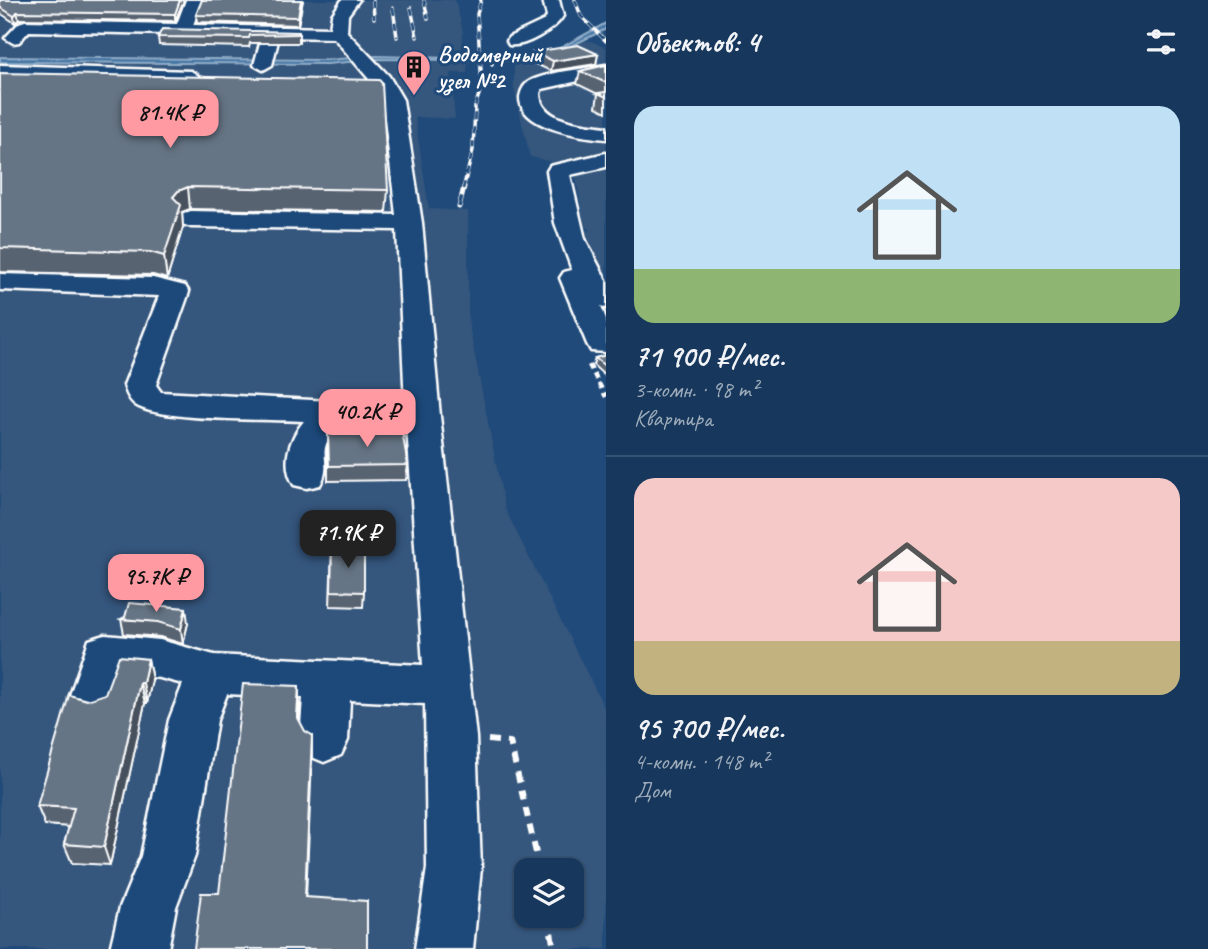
<!DOCTYPE html>
<html lang="ru">
<head>
<meta charset="utf-8">
<style>
	body { margin:0; font-family:Caveat,sans-serif; background:#203f62; color:#f1f3f6; height:100vh; display:flex; flex-direction:column; font-size:26px; white-space:nowrap }
	* { box-sizing:border-box; margin:0 }
	p { font-size:23px; color:#9eacbb }
	.icon { flex:none; width:38px; height:38px; fill:none; stroke:currentColor; stroke-width:2; stroke-linecap:round; stroke-linejoin:round }
	.map { position:relative; flex:1; overflow:hidden }
	.details { display:flex; flex-direction:column; background:#17385c; width:602px }
	.details>* { flex:none }
	.tools { position:absolute; left:514px; top:858px; display:grid; gap:14px }
	.tools a { display:grid; place-items:center; width:70px; height:70px; border-radius:14px; background:#17385c; box-shadow:0 2px 5px #0004,0 0 0 2px #365272; font-size:35px }
	.price { position:absolute; translate:-50% -60px; padding:0 16px; border-radius:14px; background:#ff9aa2; color:#111; font-size:23px; line-height:46px; filter:drop-shadow(0 2px 4px #0008) }
	.price::after { content:''; position:absolute; left:50%; top:42px; width:21px; height:16px; margin-left:-10px; background:inherit; clip-path:polygon(0 0,100% 0,50% 100%) }
	.price.active { background:#222; color:#fff }
	ul { padding:0; list-style:none }
	li { display:grid; align-content:center; gap:14px; height:371px; padding:0 28px }
	li+li { border-top:2px solid #365272 }
	li span { display:grid; place-items:center; height:217px; border-radius:21px; color:#555 }
	li>.icon { margin-inline-start:auto }
	span .icon { width:126px; height:126px; fill:#fffc; stroke-width:1 }
	li b { font-size:30px }
	h2 { display:flex; justify-content:space-between; align-items:center; height:84px; padding:0 28px; font-size:30px }
	main { display:flex; flex:1; min-height:0 }
	.map>svg:first-child { display:block }
	.built { fill:#34577d; fill-rule:evenodd }
	.water { fill:#4777a4; stroke:#91adc8; stroke-width:2 }
	.lines { fill:none; stroke-linecap:round; stroke-linejoin:round }
	.minor-casing { stroke:#fff; stroke-width:5 }
	.path-far1 { stroke:#fff; stroke-width:4.5; stroke-dasharray:6 4.5; stroke-linecap:butt }
	.path { stroke:#fff; stroke-width:6; stroke-dasharray:10 8; stroke-linecap:butt }
	.minor { fill:#1f4a7a; fill-rule:evenodd }
	.rail-far1-casing { stroke:#fff; stroke-width:3.5 }
	.rail-casing { stroke:#fff; stroke-width:5 }
	.rail-far1 { stroke:#1f4a7a; stroke-width:2.5; stroke-dasharray:7; stroke-linecap:butt }
	.rail { stroke:#1f4a7a; stroke-width:3.5; stroke-dasharray:11; stroke-linecap:butt }
	.wall { fill:#586472; stroke:#fff; stroke-width:2 }
	.shaded-wall { fill:#47515d; stroke:#fff; stroke-width:2 }
	.building { fill:#667485; stroke:#fff; stroke-width:2 }
	.labels { text-anchor:middle; stroke-width:6; stroke-linejoin:round; paint-order:stroke }
	.far-poi-label { font-size:23px; font-weight:bold; fill:#fff; stroke:#1f4a7a; text-anchor:start }
</style>
</head>
<body>
<main>
<div class="map">
<svg width="606" height="949" viewBox="0 0 606 949">
	<rect width="100%" height="100%" fill="#1f4a7a"/>
	<filter id="ink" filterUnits="userSpaceOnUse"><feTurbulence type="fractalNoise" baseFrequency=".0143" numOctaves="2"/><feDisplacementMap in="SourceGraphic" scale="14" xChannelSelector="R" yChannelSelector="G"/><feConvolveMatrix kernelMatrix="1 2 1 2 8 2 1 2 1" color-interpolation-filters="sRGB"/></filter>
	<g filter="url(#ink)">
		<g class="built">
			<path d="M28 0H455L463 31 462 53 468 62 467 73H451L455 119 415 117 429 209 468 211V320L505 509 606 711V949H0V19H9ZM527 870H572V915H527Z"/>
			<polygon points="580,41 591,41 606,48 606,155 565,165 530,157 514,89 514,62 561,51"/>
			<polygon points="606,164 606,325 573,233 590,230 584,225 575,171"/>
		</g>
		<polygon class="water" points="606,23 606,29 544,59 529,61 378,59 328,64 0,62 0,57 326,60 376,56 528,60 542,58"/>
		<g class="lines">
			<g class="minor-casing">
				<g id="minor">
					<path d="M186 0H202L193 25 330 28 332 15 342 0H359L348 15 347 32 389 76 403 100 422 223 440 416 476 737 481 868 473 949H415L427 868 425 704 350 700 348 740 341 755 324 762 307 755 300 740 303 698 227 694 217 720 195 856 176 907 168 949H110L120 907 141 856 169 720 183 684 160 678 122 673 109 712 92 718 75 712 69 698 89 640 105 635 160 640 214 655 423 665 407 426 342 423C310 452 335 460 320 485L307 488 294 485C281 464 289 439 304 421 268 419 167 421 139 407 130 403 126 393 124 385L159 296 0 290V274L153 278 185 286 189 292 156 385 161 392 405 405 397 230 191 227 182 224 178 219 182 214 191 211 396 215 383 101 379 97 331 95 321 89 331 83 374 85 334 38 279 37 272 65 263 70 254 65 262 36 29 31 19 42 13 43 5 38 19 23 25 21 177 24Z"/>
					<path d="M543 0H559L563 16C556 29 524 48 509 45L507 41 509 37 545 20 547 16Z"/>
					<polygon points="0,65 191,71 200,77 191,83 0,75"/>
					<path d="M606 65V75L542 89 540 93C540 122 584 124 606 127V139C583 137 519 129 520 97 521 90 525 83 532 80 554 71 583 69 606 65Z"/>
					<polygon points="606,153 606,167 570,175 585,239 606,280 606,308 601,306 606,319 606,352 591,351 587,344 560,278 564,272 572,270 555,223 547,171 550,166"/>
				</g>
			</g>
			<polyline class="path-far1" points="589,365 606,397"/>
			<g class="path">
				<polyline points="488,740 510,742 540,870"/>
				<polyline points="548,915 554,949"/>
			</g>
			<use href="#minor" class="minor"/>
			<g class="rail-far1-casing">
				<g id="rail-far1">
					<polyline points="373,0 374,18"/>
					<polyline points="424,0 428,19"/>
					<polyline points="575,0 581,16 606,41"/>
					<polyline points="393,8 397,37"/>
					<polyline points="411,8 417,37"/>
					<polyline points="490,51 492,64"/>
					<polyline points="463,189 473,150 475,107 482,85 477,14 481,0"/>
				</g>
			</g>
			<g class="rail-casing">
				<polyline id="rail" points="459,207 464,187"/>
			</g>
			<use href="#rail-far1" class="rail-far1"/>
			<use href="#rail" class="rail"/>
		</g>
		<g class="wall">
			<polygon points="0,0 184,0 175,21 19,19 15,23 0,13"/>
			<polygon points="202,0 303,0 298,25 197,22 196,15"/>
			<polygon points="299,32 299,43 250,43 249,47 159,45 158,37"/>
			<polygon points="534,52 598,54 596,64 551,71 533,63"/>
			<polygon points="606,65 606,112 596,107 598,94 577,84 580,71"/>
			<polygon points="0,73 388,190 386,212 190,209 182,212 183,227 167,279 153,275 0,272"/>
			<polygon points="606,355 606,377 593,365 595,358"/>
			<polygon points="328,433 408,465 406,480 328,481"/>
			<polygon points="332,547 364,592 363,607 330,606"/>
			<polygon points="121,619 188,623 183,644 160,637 124,634"/>
			<polygon points="148,659 152,680 147,703 145,703 110,865 72,863 64,844 69,827 45,825 37,806 105,694"/>
		</g>
		<g class="shaded-wall">
			<polygon points="180,0 184,0 175,21 175,14"/>
			<polygon points="301,0 303,0 298,25 298,17"/>
			<polygon points="17,12 19,19 15,23 14,16"/>
			<polygon points="598,54 596,64 551,71 553,61"/>
			<polygon points="188,187 190,209 182,212 183,227 167,279 164,256 173,197 178,191"/>
			<polygon points="186,608 188,623 183,644 181,629"/>
			<polygon points="148,659 152,680 147,703 143,683"/>
			<polygon points="140,683 145,703 110,865 104,847"/>
			<polygon points="299,686 299,711 298,741 297,716"/>
			<polygon points="312,735 312,760 305,920 305,897"/>
		</g>
		<g class="building">
			<polygon points="0,0 180,0 175,14 17,12 14,16 0,7"/>
			<polygon points="202,0 301,0 298,17 196,15"/>
			<polygon points="162,29 299,32 299,34 250,35 249,38 158,37"/>
			<polygon points="578,45 598,54 553,61 534,52"/>
			<polygon points="606,65 606,83 580,71"/>
			<polygon points="0,73 379,80 382,83 388,190 188,187 178,191 173,197 181,205 164,256 150,252 0,248"/>
			<polygon points="606,92 606,97 598,93"/>
			<polygon points="606,355 606,367 595,358"/>
			<polygon points="402,431 408,465 329,466 328,433"/>
			<polygon points="332,547 364,548 364,592 331,591"/>
			<polygon points="129,603 186,608 181,629 158,622 121,619 125,617"/>
			<polygon points="119,656 148,659 143,683 140,683 104,847 64,844 74,808 37,806 69,695 87,700 105,694"/>
			<polygon points="243,684 299,686 297,716 305,731 312,735 305,897 367,901 367,949 194,949 201,893 219,893"/>
		</g>
	</g>
	<defs>
		<g id="building-pin" transform="scale(1.75)"><path d="M0 17L-7.5 6A9.5 9.5 0 1 1 7.5 6Z" fill="#ff9aa2" stroke="#1f4a7a"/><path d="M-4-6H4V6H1V3H-1V6H-4ZM-2.5-4.3h1.7v1.8h-1.7ZM.8-4.3h1.7v1.8H.8ZM-2.5-1h1.7V.8h-1.7ZM.8-1h1.7V.8H.8Z" fill="#111"/></g>
	</defs>
	<g fill-rule="evenodd">
		<use href="#building-pin" x="414" y="67"/>
	</g>
	<g class="labels">
		<g class="far-poi-label">
			<text x="438" y="62">Водомерный<tspan x="438" dy="26">узел №2</tspan></text>
		</g>
	</g>
</svg>
<div class="tools">
<a><svg class="icon" aria-label="layers" viewBox="0 0 24 24"><path d="M12 4l9 5-9 5-9-5zM3 14l9 5 9-5"/></svg></a>
</div>
<b class="price" style="left:170px;top:150px">81.4K ₽</b>
<b class="price" style="left:367px;top:449px">40.2K ₽</b>
<b class="price active" style="left:348px;top:570px">71.9K ₽</b>
<b class="price" style="left:156px;top:614px">95.7K ₽</b>
</div>
<section class="details">
<h2>Объектов: 4<svg class="icon" aria-label="filters" viewBox="0 0 24 24"><path d="M4 7h16M4 17h16"/><circle cx="9" cy="7" r="2"/><circle cx="15" cy="17" r="2"/></svg></h2>
<ul>
<li><span style="background:linear-gradient(#bfe0f5 75%,#8fb573 0)"><svg class="icon" aria-label="home" viewBox="0 0 24 24"><path d="M3 11l9-7 9 7M6 9v11h12V9"/></svg></span><div><b>71 900 ₽/мес.</b><p>3-комн. · 98 m²</p><p>Квартира</p></div></li>
<li><span style="background:linear-gradient(#f6c9c9 75%,#c2b280 0)"><svg class="icon" aria-label="home" viewBox="0 0 24 24"><path d="M3 11l9-7 9 7M6 9v11h12V9"/></svg></span><div><b>95 700 ₽/мес.</b><p>4-комн. · 148 m²</p><p>Дом</p></div></li>
</ul>
</section>
</main>
</body>
</html>
